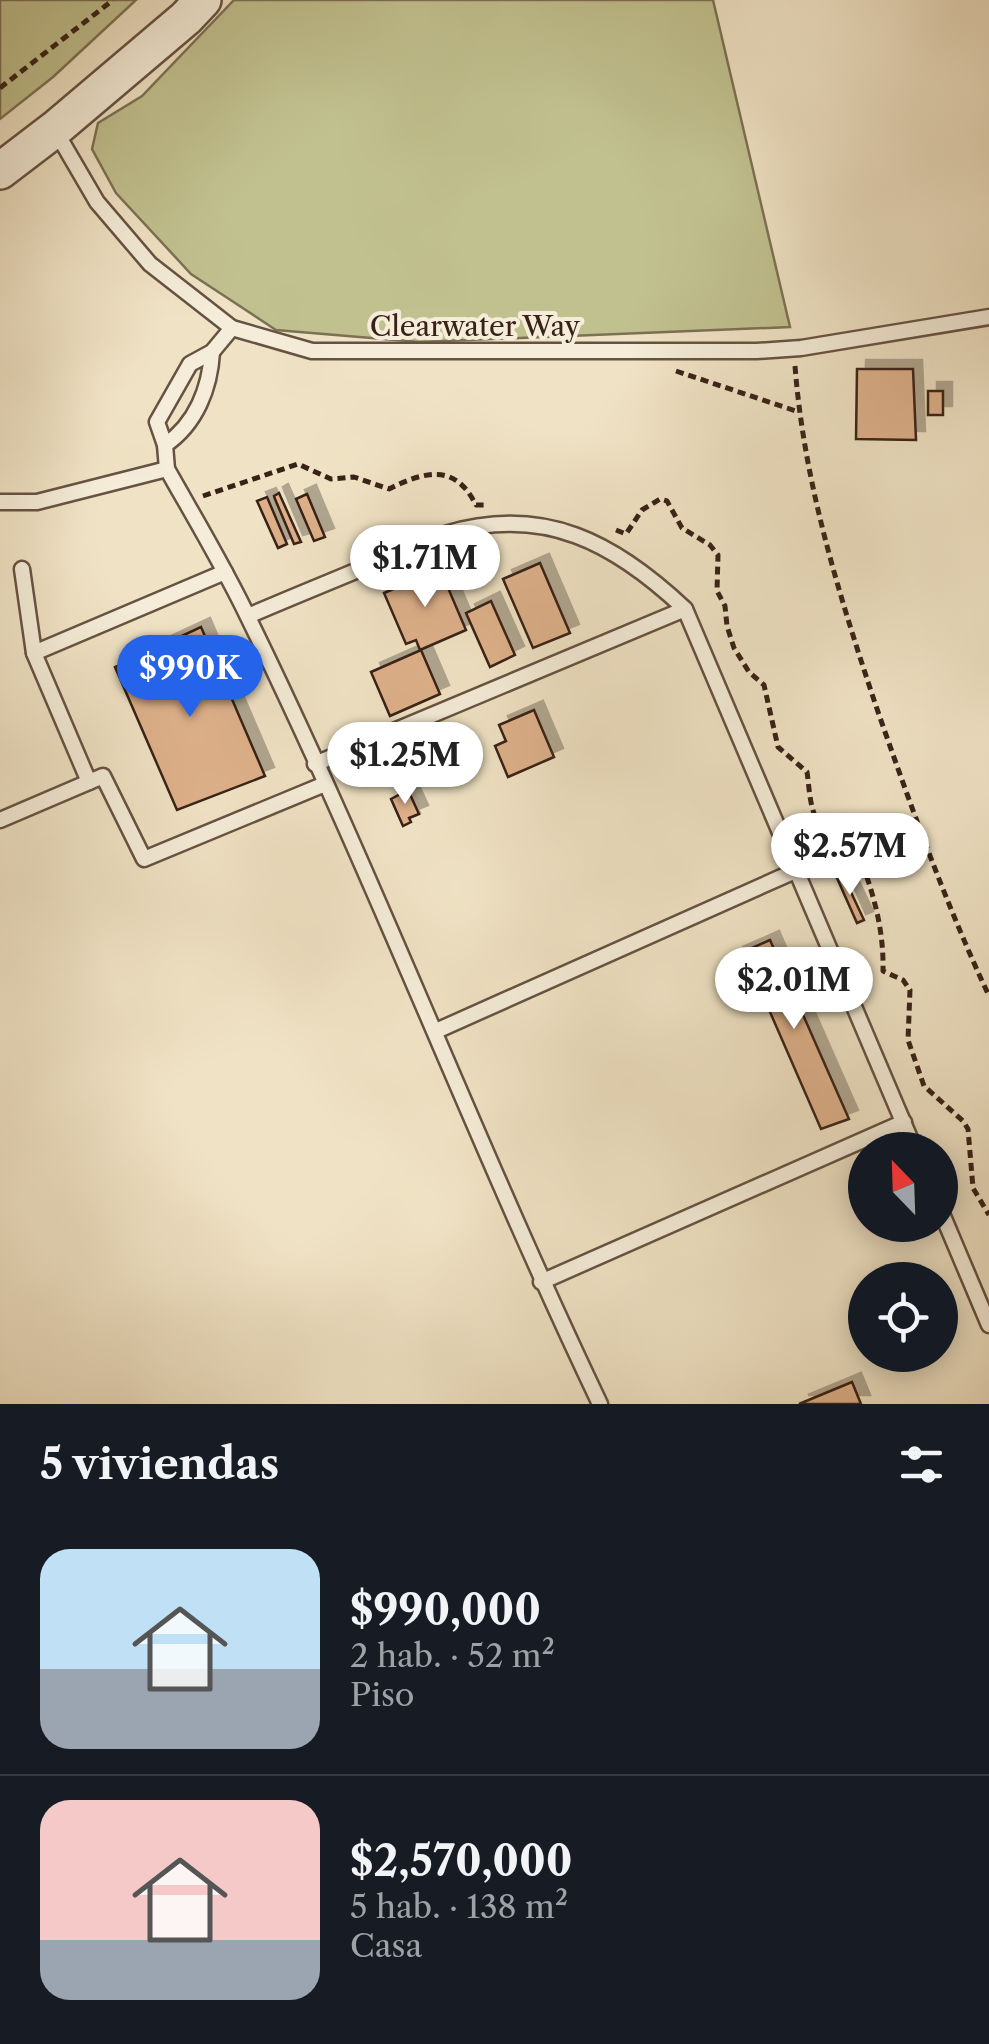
<!DOCTYPE html>
<html lang="es">
<head>
<meta charset="utf-8">
<style>
	body { margin:0; font-family:"Libre Caslon Text",serif; background:#242831; color:#f1f3f6; height:100vh; display:flex; flex-direction:column; font-size:38px; white-space:nowrap }
	* { box-sizing:border-box; margin:0 }
	p { font-size:32px; color:#9ea1a6 }
	.icon { flex:none; width:55px; height:55px; fill:none; stroke:currentColor; stroke-width:2; stroke-linecap:round; stroke-linejoin:round }
	.map { position:relative; height:1404px; overflow:hidden }
	.sheet { display:flex; flex-direction:column; background:#171b24; flex:1 }
	.sheet>* { flex:none }
	.needle { width:65px; rotate:337deg }
	.fabs { position:absolute; left:848px; top:1132px; display:grid; gap:20px }
	.fabs a { display:grid; place-items:center; width:110px; height:110px; border-radius:50%; background:#171b24; box-shadow:0 5px 25px #0003; font-size:50px }
	.price { position:absolute; translate:-50% -85px; padding:0 22px; border-radius:35px; background:#fff; color:#222; font-size:32px; line-height:65px; filter:drop-shadow(0 2px 5px #0008) }
	.price::after { content:''; position:absolute; left:50%; top:60px; width:30px; height:22px; margin-left:-15px; background:inherit; clip-path:polygon(0 0,100% 0,50% 100%) }
	.price.current { background:#2563eb; color:#fff }
	ul { padding:0; list-style:none }
	li { display:flex; align-items:center; gap:30px; height:250px; padding:0 40px }
	li+li { border-top:2px solid #363941 }
	li span { display:grid; place-items:center; flex:none; width:280px; height:200px; border-radius:30px; color:#555 }
	li>.icon { margin-inline-start:auto }
	span .icon { width:120px; height:120px; fill:#fffc; stroke-width:1 }
	li b { font-size:42px }
	h2 { display:flex; justify-content:space-between; align-items:center; height:120px; padding:0 40px; font-size:42px }
	.map>svg:first-child { display:block }
	.green { fill:#c1c18f; stroke:#7c7153; stroke-width:2.5 }
	.building { fill:#deb18b; stroke:#382117; stroke-width:2.5; filter:url(#shadow) }
	.lines { fill:none; stroke-linecap:round; stroke-linejoin:round }
	.service-casing { stroke:#665242; stroke-width:19 }
	.tertiary-casing { stroke:#665242; stroke-width:40 }
	.path { stroke:#382117; stroke-width:5; stroke-dasharray:8 5; stroke-linecap:butt }
	.service { stroke:#f5edd9; stroke-width:14 }
	.tertiary { stroke:#f5edd9; stroke-width:35 }
	.labels { text-anchor:middle; stroke-width:8; stroke-linejoin:round; paint-order:stroke }
	.street-label { font-size:28px; fill:#382117; stroke:#f5edd9 }
</style>
</head>
<body>
<div class="map">
<svg width="989" height="1404" viewBox="0 0 989 1404">
	<defs>
		<filter id="shadow"><feDropShadow dx="9" dy="-9" stdDeviation="0" flood-color="#0004"/></filter>
	</defs>
	<rect width="100%" height="100%" fill="#f0e3c5"/>
	<filter id="stains"><feTurbulence type="fractalNoise" baseFrequency=".002" numOctaves="4"/><feColorMatrix values="0 0 0 0 .2 0 0 0 0 .09 0 0 0 0 .02 0 0 0 .5 -.17"/></filter>
	<radialGradient id="worn" r=".72"><stop offset=".6" stop-color="#630" stop-opacity="0"/><stop offset="1" stop-color="#630" stop-opacity=".3"/></radialGradient>
	<g class="green">
		<polygon points="0,0 136,0 53,77 0,119"/>
		<polygon points="234,0 713,0 790,327 419,342 276,330 191,274 116,193 92,149 98,123 142,96"/>
	</g>
	<g class="building">
		<polygon points="857,369 913,369 916,440 856,439"/>
		<rect x="928" y="391" width="15" height="24"/>
		<polygon points="279,493 301,542 294,544 275,499 274,496"/>
		<polygon points="307,494 325,537 314,541 296,499"/>
		<polygon points="267,497 287,544 278,548 257,501"/>
		<polygon points="540,563 570,633 533,648 503,579"/>
		<polygon points="440,569 466,630 420,650 416,640 406,644 384,593"/>
		<polygon points="491,601 515,655 490,667 466,613"/>
		<polygon points="201,627 265,776 177,810 115,667"/>
		<polygon points="421,650 440,694 390,716 371,672"/>
		<polygon points="534,710 554,757 508,777 495,746 506,741 499,725"/>
		<polygon points="408,790 419,814 409,818 411,822 403,826 391,799"/>
		<polygon points="841,871 864,920 857,923 837,878 837,873"/>
		<polygon points="770,940 849,1119 821,1129 753,973 744,978 734,956"/>
		<polygon points="852,1382 861,1404 799,1404"/>
	</g>
	<g class="lines">
		<g class="service-casing">
			<g id="service">
				<polyline points="55,130 97,202 150,264 232,328 312,351 757,351 801,348 989,317"/>
				<path d="M232 328 212 352 190 364 157 422 165 445 167 469C194 517 223 565 247 615 374 874 476 1144 600 1404"/>
				<path d="M165 445C196 424 210 388 212 352"/>
				<polyline points="0,502 37,502 167,469"/>
				<polyline points="22,569 34,653 89,782"/>
				<path d="M248 616C292 597 337 579 382 560 402 552 423 541 445 534 544 504 615 543 685 609"/>
				<polyline points="34,653 225,572"/>
				<polyline points="315,764 685,609 915,1150"/>
				<polyline points="0,820 103,776 144,859 325,784"/>
				<polyline points="436,1031 795,871"/>
				<polyline points="940,1209 989,1325"/>
				<polyline points="541,1282 904,1122"/>
			</g>
		</g>
		<g class="tertiary-casing">
			<polyline id="tertiary" points="0,171 55,129 186,18 203,0"/>
		</g>
		<g class="path">
			<polyline points="0,88 113,0"/>
			<path d="M795 366C804 483 839 595 876 706 910 804 945 902 989 996"/>
			<polyline points="676,371 799,412"/>
			<path d="M203 496 298 464 331 479 354 477 389 489C425 471 455 463 476 505H484"/>
			<path d="M616 530 626 534 642 510 660 499 667 501 682 528 710 545 718 555 717 591 725 606 727 626 734 648 749 672 764 685 778 747 807 772C810 791 809 820 828 832 838 839 848 837 856 847 872 889 884 926 883 971L903 980 910 990 908 1040 924 1086 963 1121 968 1129 973 1188 989 1215"/>
		</g>
		<use href="#service" class="service"/>
		<use href="#tertiary" class="tertiary"/>
	</g>
	<g class="labels">
		<g class="street-label">
			<text x="475" y="336">Clearwater Way</text>
		</g>
	</g>
	<rect width="100%" height="100%" filter="url(#stains)"/>
	<rect width="100%" height="100%" fill="url(#worn)"/>
</svg>
<div class="fabs">
<a><svg class="needle" viewBox="-14 -14 28 28"><path d="M0-13l5 13h-10z" fill="#e53935"/><path d="M0 13l5-13h-10z" fill="#9ea1a6"/></svg></a>
<a><svg class="icon" aria-label="locate" viewBox="0 0 24 24"><circle cx="12" cy="12" r="6"/><path d="M12 2v4M12 18v4M2 12h4M18 12h4"/></svg></a>
</div>
<b class="price" style="left:425px;top:610px">$1.71M</b>
<b class="price current" style="left:190px;top:720px">$990K</b>
<b class="price" style="left:405px;top:807px">$1.25M</b>
<b class="price" style="left:850px;top:898px">$2.57M</b>
<b class="price" style="left:794px;top:1032px">$2.01M</b>
</div>
<section class="sheet">
<h2>5 viviendas<svg class="icon" aria-label="filters" viewBox="0 0 24 24"><path d="M4 7h16M4 17h16"/><circle cx="9" cy="7" r="2"/><circle cx="15" cy="17" r="2"/></svg></h2>
<ul>
<li><span style="background:linear-gradient(#bfe0f5 60%,#9aa5b1 0)"><svg class="icon" aria-label="home" viewBox="0 0 24 24"><path d="M3 11l9-7 9 7M6 9v11h12V9"/></svg></span><div><b>$990,000</b><p>2 hab. · 52 m²</p><p>Piso</p></div></li>
<li><span style="background:linear-gradient(#f6c9c9 70%,#9aa5b1 0)"><svg class="icon" aria-label="home" viewBox="0 0 24 24"><path d="M3 11l9-7 9 7M6 9v11h12V9"/></svg></span><div><b>$2,570,000</b><p>5 hab. · 138 m²</p><p>Casa</p></div></li>
</ul>
</section>
</body>
</html>
